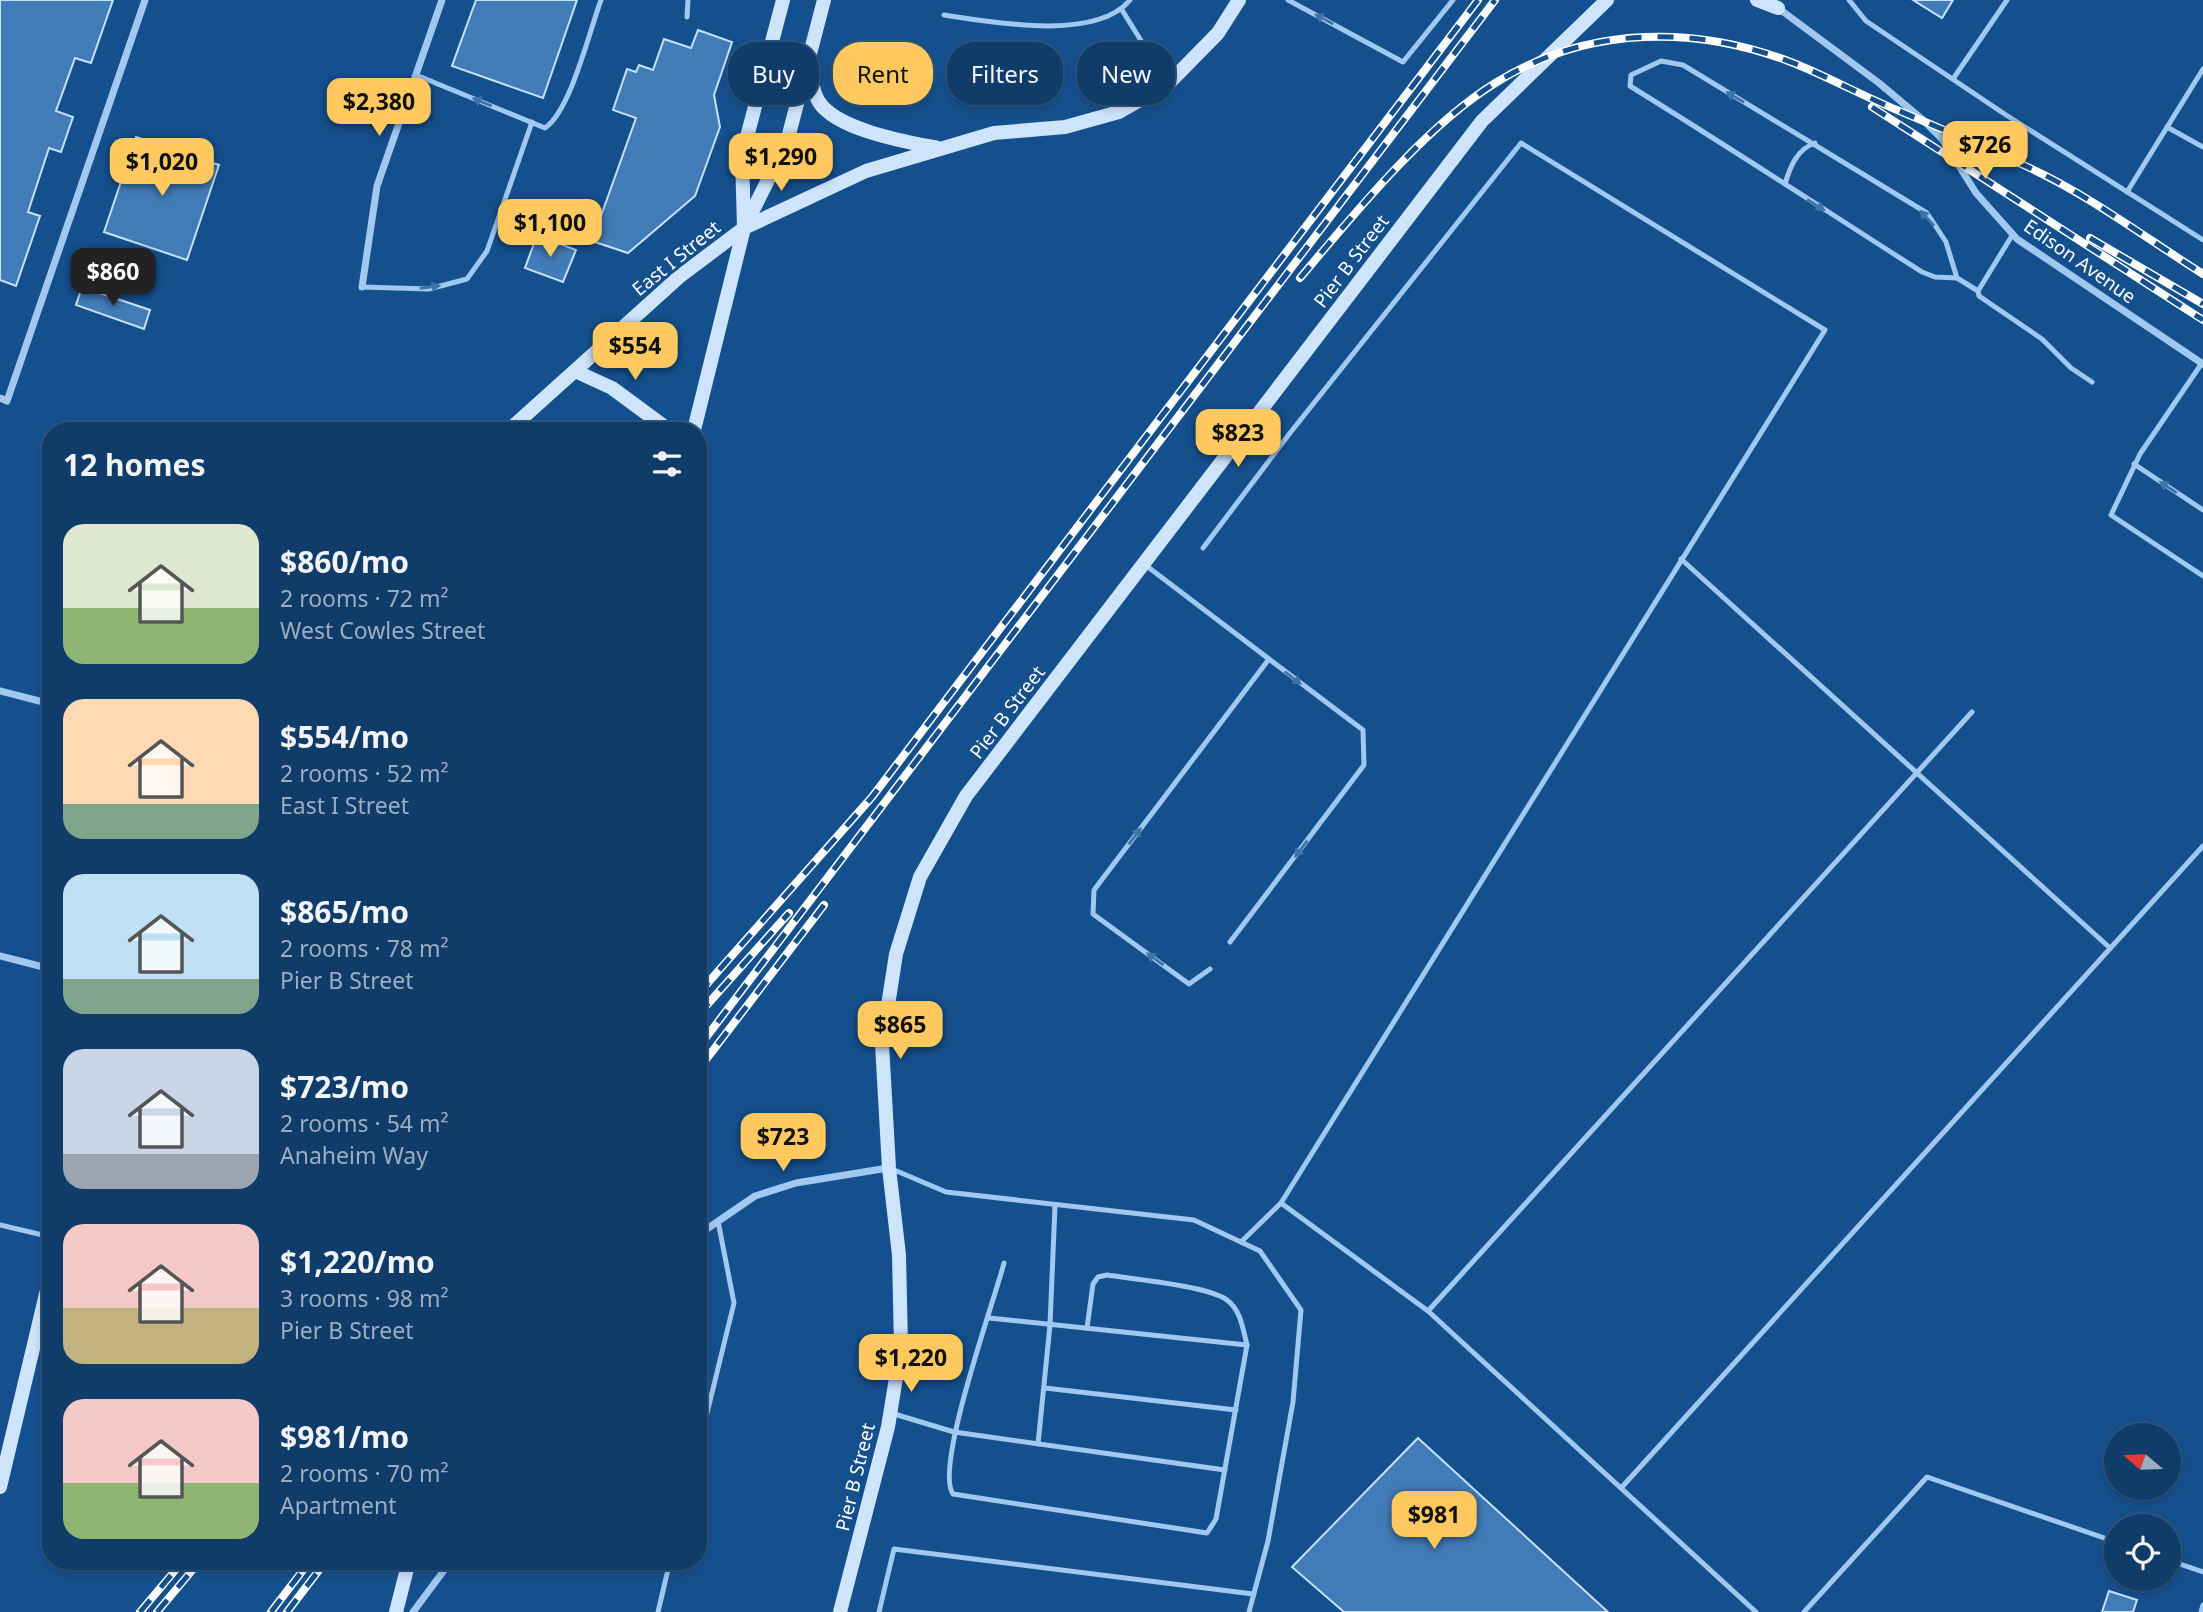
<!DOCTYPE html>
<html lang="en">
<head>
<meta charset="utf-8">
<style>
	body { margin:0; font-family:"Noto Sans",sans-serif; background:#1e4772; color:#f1f3f6; height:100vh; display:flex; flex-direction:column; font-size:26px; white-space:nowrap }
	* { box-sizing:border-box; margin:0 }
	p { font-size:23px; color:#9cadc1 }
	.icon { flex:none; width:38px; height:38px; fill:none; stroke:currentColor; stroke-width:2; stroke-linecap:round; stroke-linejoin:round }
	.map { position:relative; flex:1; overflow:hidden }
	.drawer { position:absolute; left:42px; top:422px; width:665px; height:1148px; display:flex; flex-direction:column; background:#103c6a; border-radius:28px; box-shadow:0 4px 10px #0003,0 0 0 2px #30567e }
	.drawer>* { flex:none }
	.guide { position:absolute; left:728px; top:42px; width:665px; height:63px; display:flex; gap:14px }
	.needle { width:46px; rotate:289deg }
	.tools { position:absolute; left:2104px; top:1423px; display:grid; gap:14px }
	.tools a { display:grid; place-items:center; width:77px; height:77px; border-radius:50%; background:#103c6a; box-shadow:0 4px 10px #0003,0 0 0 2px #30567e; font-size:35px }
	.price { position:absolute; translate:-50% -60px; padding:0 16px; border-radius:14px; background:#ffc95f; color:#111; font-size:23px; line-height:46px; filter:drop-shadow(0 2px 4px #0008) }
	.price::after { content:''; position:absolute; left:50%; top:42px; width:21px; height:16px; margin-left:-10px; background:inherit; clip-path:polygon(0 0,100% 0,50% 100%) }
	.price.current { background:#222; color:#fff }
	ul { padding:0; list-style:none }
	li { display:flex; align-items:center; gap:21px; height:175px; padding:0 21px }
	li span { display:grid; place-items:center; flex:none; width:196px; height:140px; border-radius:21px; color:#555 }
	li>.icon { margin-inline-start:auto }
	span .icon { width:84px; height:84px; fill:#fffc; stroke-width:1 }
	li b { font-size:30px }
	h2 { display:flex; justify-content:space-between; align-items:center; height:84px; padding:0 21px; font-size:30px }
	.pill { padding:0 24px; border-radius:28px; background:#103c6a; box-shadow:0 4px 10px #0003,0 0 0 2px #30567e; font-size:24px; line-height:63px }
	.pill.current { background:#ffc95f; color:#111 }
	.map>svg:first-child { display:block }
	.building { fill:#427cb8; stroke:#c6e1fc; stroke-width:2 }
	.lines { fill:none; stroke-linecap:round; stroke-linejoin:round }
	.lane { stroke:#a0c8f0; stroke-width:5 }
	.street { stroke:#a0c8f0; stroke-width:7 }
	.secondary { stroke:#cee4fb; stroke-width:14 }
	.rail-casing { stroke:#fff; stroke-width:8 }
	.rail { stroke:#15508e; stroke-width:5; stroke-dasharray:16; stroke-linecap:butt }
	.oneway { fill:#3f74ab }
	.labels { text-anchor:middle; stroke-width:6; stroke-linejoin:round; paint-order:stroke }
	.street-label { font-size:19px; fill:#fff; stroke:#15508e }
</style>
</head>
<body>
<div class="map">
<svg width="2203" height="1612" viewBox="0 0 2203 1612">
	<rect width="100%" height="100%" fill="#15508e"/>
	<g class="building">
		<polygon points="0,0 113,0 91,63 75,58 56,111 73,117 61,152 49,148 28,212 40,216 16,286 0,280"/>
		<polygon points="476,0 577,0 543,98 452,66"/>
		<polygon points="1913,0 1953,0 1942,18"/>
		<polygon points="698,30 732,42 714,95 720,127 695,196 628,253 592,241 636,118 613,110 627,69 636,72 639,65 653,70 664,39 691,48"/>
		<polygon points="136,137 219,165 187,260 104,232"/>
		<polygon points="537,235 576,250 563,282 525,268"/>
		<polygon points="82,287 150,310 144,329 76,305"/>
		<polygon points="1418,1438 1608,1612 1344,1612 1292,1567"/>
		<polygon points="2109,1591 2137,1600 2133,1612 2102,1612"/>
	</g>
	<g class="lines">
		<g class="lane">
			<polyline points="1288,0 1403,62 1453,0"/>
			<polyline points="1849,0 1866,21 2006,115 2203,240"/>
			<polyline points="1122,10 1168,84"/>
			<path d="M944 15C991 22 1096 42 1130 0"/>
			<polyline points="687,17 688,0"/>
			<path d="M416 75 545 128C571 110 589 32 601 0"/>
			<polyline points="1953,79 2007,0"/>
			<polyline points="2167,127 2203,147"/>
			<path d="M1785 184C1790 167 1797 149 1815 143"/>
			<polyline points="2127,192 2203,69"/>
			<polyline points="2013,234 1978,291 1979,296 2042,339 2071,368 2092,382"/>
			<path d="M1957 278 1946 242 1927 213 1683 65 1661 61 1631 75 1630 86C1729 147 1825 210 1922 272L1935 277 1957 278 1978 291"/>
			<polyline points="362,287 429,289 467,279 487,251 532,122"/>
			<polyline points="2202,363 2140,454 2111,515 2203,576"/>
			<polyline points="2134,464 2203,510"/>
			<polyline points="1203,548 1290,433 1521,143 1825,330 1281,1203 1241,1242"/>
			<polyline points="1681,559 2110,948"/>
			<polyline points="1144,564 1269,659"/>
			<polyline points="1210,969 1189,984 1093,914 1094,890 1269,659 1363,730 1364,765 1230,942"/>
			<polyline points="892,1169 946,1192 1194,1220 1260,1251 1301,1310 1293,1402 1268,1541 1249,1612"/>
			<polyline points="1281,1203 1428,1311 1756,1612"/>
			<polyline points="0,1225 51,1237"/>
			<path d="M1004 1263C994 1302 934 1468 953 1494L1207 1533 1216 1519 1247 1345C1243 1330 1241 1310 1227 1300 1209 1286 1133 1279 1107 1275L1098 1277 1093 1284 1087 1328"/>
			<polyline points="1428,1311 1972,712"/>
			<polyline points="989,1318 1247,1345"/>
			<polyline points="1045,1388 1236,1410"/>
			<polyline points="891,1413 954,1432 1225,1470"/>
			<polyline points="1038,1444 1050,1325 1055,1206"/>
			<polyline points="698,1450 734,1303 718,1221"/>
			<polyline points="1622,1487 2203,846"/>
			<polyline points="2168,1560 2203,1572"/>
			<polyline points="658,1612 670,1561"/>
			<polyline points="879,1612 894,1549 1253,1594"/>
			<polyline points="1804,1612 1927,1477 2116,1542"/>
			<polyline points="2201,1612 2203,1605"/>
		</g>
		<g class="street">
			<polyline points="1778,8 1879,83 1923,120 1942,139 1976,193 2017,239 2203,364"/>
			<polyline points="362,287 377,186 442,0"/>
			<polyline points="0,398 7,401 145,0"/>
			<polyline points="0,691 51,704"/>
			<polyline points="0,956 51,969"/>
			<polyline points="698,1235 755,1196 796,1183 888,1168"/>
			<polyline points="413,1612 451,1561"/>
		</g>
		<g class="secondary">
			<polyline points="1757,0 1778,8"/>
			<path d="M808 66C811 77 813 93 819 102 837 130 907 142 938 148"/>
			<polyline points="744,227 742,156 783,0"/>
			<polyline points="575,371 612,388 669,430"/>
			<polyline points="509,430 679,277 744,228 866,171 994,133 1065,127 1119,112 1168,84 1218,33 1239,0"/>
			<polyline points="694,430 744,228 787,142 824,0"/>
			<polyline points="0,1487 51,1273"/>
			<polyline points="396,1612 409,1561"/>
			<polyline points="840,1612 888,1427 901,1347 899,1255 889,1168 882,1044 896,954 920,877 966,796 1482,121 1607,0"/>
		</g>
		<g class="rail-casing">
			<g id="rail">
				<polyline points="1872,107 2203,320"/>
				<polyline points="2090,238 2203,304"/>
				<path d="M1300 278C1353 215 1427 124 1497 82 1589 25 1698 25 1796 64 1830 78 1863 96 1897 110 1942 129 1988 148 2032 169 2092 197 2147 239 2203 274"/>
				<polyline points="698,994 872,797 1478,0"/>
				<polyline points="698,1015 789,913"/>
				<polyline points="698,1048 1495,0"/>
				<polyline points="698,1070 824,905"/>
				<polyline points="140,1612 183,1561"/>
				<polyline points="157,1612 200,1561"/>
				<polyline points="271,1612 310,1561"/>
				<polyline points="287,1612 326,1561"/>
			</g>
		</g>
		<use href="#rail" class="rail"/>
	</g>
	<defs><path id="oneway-solid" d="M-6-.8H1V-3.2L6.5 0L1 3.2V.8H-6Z" transform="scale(1.75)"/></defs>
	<g class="oneway">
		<use href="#oneway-solid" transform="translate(1324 19) rotate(-152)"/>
		<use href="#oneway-solid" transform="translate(1735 97) rotate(-150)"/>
		<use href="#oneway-solid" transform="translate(482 102) rotate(-158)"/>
		<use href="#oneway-solid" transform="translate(1816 205) rotate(32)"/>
		<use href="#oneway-solid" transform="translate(1927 218) rotate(-132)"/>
		<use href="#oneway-solid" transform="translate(430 287) rotate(-7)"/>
		<use href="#oneway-solid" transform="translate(2168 487) rotate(-146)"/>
		<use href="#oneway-solid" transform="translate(1293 678) rotate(37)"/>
		<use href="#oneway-solid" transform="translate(1135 836) rotate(-53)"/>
		<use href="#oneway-solid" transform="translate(1301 849) rotate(127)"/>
		<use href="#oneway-solid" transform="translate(1155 959) rotate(-144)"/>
	</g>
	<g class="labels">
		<g class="street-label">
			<text transform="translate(676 258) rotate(-39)" y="7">East I Street</text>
			<text transform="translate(1351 261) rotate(-53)" y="7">Pier B Street</text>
			<text transform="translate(2080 261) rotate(35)" y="7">Edison Avenue</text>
			<text transform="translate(1007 712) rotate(-53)" y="7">Pier B Street</text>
			<text transform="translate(855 1477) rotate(-76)" y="7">Pier B Street</text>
		</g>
	</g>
</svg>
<div class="tools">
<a><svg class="needle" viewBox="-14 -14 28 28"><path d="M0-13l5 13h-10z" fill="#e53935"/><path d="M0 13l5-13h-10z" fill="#9cadc1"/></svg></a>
<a><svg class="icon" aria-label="locate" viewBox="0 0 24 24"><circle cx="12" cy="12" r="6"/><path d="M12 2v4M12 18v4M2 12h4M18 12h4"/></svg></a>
</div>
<b class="price" style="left:379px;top:138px">$2,380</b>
<b class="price" style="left:1985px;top:181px">$726</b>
<b class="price" style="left:781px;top:193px">$1,290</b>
<b class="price" style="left:162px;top:198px">$1,020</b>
<b class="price" style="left:550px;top:259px">$1,100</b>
<b class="price current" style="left:113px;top:308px">$860</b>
<b class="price" style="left:635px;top:382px">$554</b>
<b class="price" style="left:1238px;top:469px">$823</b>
<b class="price" style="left:900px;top:1061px">$865</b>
<b class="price" style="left:783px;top:1173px">$723</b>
<b class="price" style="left:911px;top:1394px">$1,220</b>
<b class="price" style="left:1434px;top:1551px">$981</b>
<div class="guide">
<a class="pill">Buy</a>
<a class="pill current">Rent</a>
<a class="pill">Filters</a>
<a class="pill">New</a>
</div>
<section class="drawer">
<h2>12 homes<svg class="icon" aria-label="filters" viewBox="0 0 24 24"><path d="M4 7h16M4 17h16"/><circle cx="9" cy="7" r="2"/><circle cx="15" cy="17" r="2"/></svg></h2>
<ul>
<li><span style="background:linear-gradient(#dfe7d0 60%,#8fb573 0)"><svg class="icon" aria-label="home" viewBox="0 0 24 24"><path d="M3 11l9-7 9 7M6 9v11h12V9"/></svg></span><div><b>$860/mo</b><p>2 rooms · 72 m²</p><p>West Cowles Street</p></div></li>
<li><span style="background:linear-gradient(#ffd9b3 75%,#7fa58c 0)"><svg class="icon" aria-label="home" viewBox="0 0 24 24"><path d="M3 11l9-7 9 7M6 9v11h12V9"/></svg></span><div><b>$554/mo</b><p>2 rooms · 52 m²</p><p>East I Street</p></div></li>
<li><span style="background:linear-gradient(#bfe0f5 75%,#7fa58c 0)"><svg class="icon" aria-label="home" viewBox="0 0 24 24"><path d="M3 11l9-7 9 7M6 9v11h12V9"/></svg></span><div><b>$865/mo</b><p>2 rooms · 78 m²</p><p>Pier B Street</p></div></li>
<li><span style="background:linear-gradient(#c9d6e8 75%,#9aa5b1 0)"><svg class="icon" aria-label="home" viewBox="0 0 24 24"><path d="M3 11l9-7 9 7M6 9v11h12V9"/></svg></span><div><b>$723/mo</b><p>2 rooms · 54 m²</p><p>Anaheim Way</p></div></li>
<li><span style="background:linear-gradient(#f6c9c9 60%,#c2b280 0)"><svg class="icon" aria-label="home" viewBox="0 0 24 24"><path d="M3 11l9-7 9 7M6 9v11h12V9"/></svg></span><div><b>$1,220/mo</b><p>3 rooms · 98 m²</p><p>Pier B Street</p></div></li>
<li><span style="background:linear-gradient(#f6c9c9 60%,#8fb573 0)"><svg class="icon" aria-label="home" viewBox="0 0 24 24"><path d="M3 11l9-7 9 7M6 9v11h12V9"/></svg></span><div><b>$981/mo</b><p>2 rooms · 70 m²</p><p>Apartment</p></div></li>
</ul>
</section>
</div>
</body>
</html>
